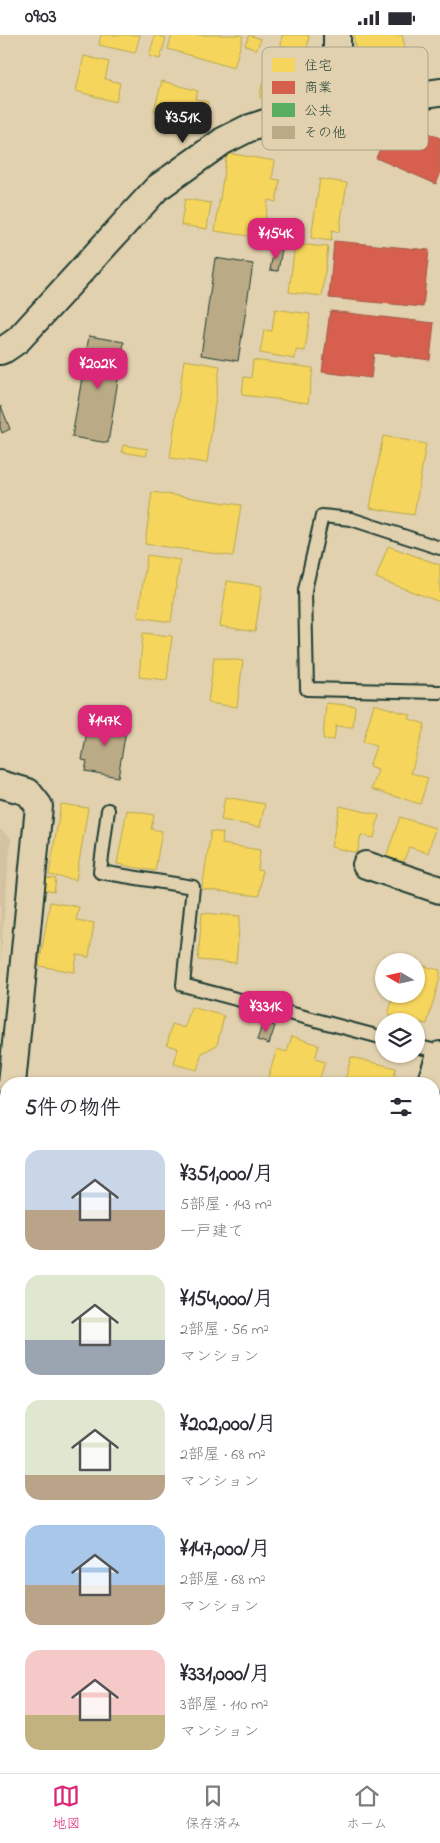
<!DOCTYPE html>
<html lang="ja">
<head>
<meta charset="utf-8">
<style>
	body { margin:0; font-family:"Indie Flower","Klee One",sans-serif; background:#f7f7f7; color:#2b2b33; height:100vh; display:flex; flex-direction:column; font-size:19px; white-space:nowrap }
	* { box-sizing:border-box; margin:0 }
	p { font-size:16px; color:#7c7c81 }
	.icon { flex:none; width:28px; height:28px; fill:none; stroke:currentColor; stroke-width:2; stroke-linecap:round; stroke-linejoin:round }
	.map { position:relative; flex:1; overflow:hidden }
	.sheet { position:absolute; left:0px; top:1042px; width:440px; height:696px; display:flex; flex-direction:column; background:#fff; border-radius:20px 20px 0 0; box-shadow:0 1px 4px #0004 }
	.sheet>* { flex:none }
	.needle { width:32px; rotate:279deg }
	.fabs { position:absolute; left:375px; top:918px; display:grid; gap:10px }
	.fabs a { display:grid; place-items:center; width:50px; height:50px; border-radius:50%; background:#fff; box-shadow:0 1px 4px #0004; font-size:25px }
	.price { position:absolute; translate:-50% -42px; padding:0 11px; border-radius:10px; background:#db2777; color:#fff; font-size:16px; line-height:32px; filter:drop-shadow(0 1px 2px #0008) }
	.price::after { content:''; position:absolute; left:50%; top:30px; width:15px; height:11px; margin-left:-8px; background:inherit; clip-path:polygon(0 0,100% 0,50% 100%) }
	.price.on { background:#222; color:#fff }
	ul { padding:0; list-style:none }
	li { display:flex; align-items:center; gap:15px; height:125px; padding:0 25px }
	li span { display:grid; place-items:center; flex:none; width:140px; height:100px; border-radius:15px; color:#555 }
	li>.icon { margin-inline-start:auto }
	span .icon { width:60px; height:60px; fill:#fffc; stroke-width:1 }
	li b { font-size:21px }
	h2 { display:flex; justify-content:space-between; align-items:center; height:60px; padding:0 25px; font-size:21px }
	.status { display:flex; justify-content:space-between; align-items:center; height:35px; padding:0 25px; background:#fff; direction:ltr }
	.status svg { height:14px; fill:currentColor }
	.tabs { display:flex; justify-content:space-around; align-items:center; height:70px; border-top:1px solid #e1e1e2; background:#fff; font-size:14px; color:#7c7c81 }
	.tabs a { display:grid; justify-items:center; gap:2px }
	.tabs .on { color:#db2777 }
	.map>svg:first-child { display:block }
	.built { fill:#d2c2a0 }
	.homes { fill:#f6d55c; stroke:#b6a750 }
	.shops { fill:#d6604d; stroke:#9f5646 }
	.public { fill:#5aae61; stroke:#488c54 }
	.building { fill:#baaa85; stroke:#1f3d34 }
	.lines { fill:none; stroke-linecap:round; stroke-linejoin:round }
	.service-casing { stroke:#1f3d34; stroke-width:16 }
	.minor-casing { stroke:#1f3d34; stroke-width:30 }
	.tertiary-casing { stroke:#1f3d34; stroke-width:31 }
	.trunk-casing { stroke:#1f3d34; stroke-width:31 }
	.service { stroke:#e2d1ae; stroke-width:12 }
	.minor { stroke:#e2d1ae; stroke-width:26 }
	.tertiary { stroke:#e2d1ae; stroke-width:28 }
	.trunk { stroke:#e2d1ae; stroke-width:28 }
	.key { fill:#e2d1ae; stroke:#a8a589; stroke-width:1 }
	.key-label { font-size:14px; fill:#1f3d34 }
</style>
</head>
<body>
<div class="status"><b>09:03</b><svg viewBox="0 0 49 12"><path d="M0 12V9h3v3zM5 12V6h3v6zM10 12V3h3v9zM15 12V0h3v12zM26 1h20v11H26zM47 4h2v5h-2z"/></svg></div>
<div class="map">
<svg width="440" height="1738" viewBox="0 0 440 1738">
	<rect width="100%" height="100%" fill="#e2d1ae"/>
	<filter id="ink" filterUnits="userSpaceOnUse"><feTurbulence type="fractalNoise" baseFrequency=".02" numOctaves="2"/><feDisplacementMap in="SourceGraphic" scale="10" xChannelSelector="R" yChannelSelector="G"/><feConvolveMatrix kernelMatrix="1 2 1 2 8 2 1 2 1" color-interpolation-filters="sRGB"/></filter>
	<g filter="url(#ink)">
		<polygon class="built" points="0,794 11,804 0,926"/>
		<g class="homes">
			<polygon points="101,0 140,0 135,18 99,10"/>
			<polygon points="155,0 166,3 160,24 149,21"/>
			<polygon points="172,0 239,0 243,1 234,33 168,14"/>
			<polygon points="249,0 261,4 256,15 245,10"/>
			<polygon points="282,0 309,0 307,15 281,11"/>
			<polygon points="353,0 402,0 411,38 375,47 373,39 366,41 361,15 356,16"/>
			<polygon points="272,15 307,19 304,56 295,55 294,67 260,63 262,49 269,50"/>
			<polygon points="84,21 109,27 105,44 120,48 116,67 76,56"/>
			<polygon points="162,46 198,56 195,64 208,67 202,89 154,76"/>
			<polygon points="227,118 275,126 272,144 280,145 276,167 268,165 262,203 215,196"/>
			<polygon points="320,144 347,148 339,197 332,195 331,206 311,203"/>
			<polygon points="185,164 211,168 207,194 181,190"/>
			<polygon points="295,209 328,212 322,261 289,257"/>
			<polygon points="275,274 310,279 305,316 296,315 295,324 260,318 264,295 272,296"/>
			<polygon points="184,325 220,331 207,428 170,423"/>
			<polygon points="253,325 313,333 308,368 242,360 244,342 251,343"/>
			<polygon points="383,401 426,409 414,480 370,473"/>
			<polygon points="123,410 148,414 146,421 122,417"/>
			<polygon points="152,457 241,470 233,521 145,509"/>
			<polygon points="388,511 440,530 440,567 376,543"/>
			<polygon points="147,520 180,525 171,587 138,582"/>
			<polygon points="227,546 262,551 255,597 220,591"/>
			<polygon points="143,598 172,601 167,645 139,642"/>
			<polygon points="214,622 243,626 237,672 208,668"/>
			<polygon points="326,668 355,671 353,692 336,691 334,705 323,704"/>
			<polygon points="374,669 411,680 409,684 425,689 411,738 428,743 420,769 372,754 378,735 369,732 376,711 363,707"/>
			<polygon points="225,762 265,769 260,792 221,785"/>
			<polygon points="61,769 88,773 76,845 49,840"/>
			<polygon points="340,771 379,780 374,803 361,800 357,818 331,812"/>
			<polygon points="127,775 154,780 151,794 162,796 155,836 117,829"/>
			<polygon points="400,782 435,793 428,818 409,812 403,828 386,822"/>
			<polygon points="211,796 223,798 222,809 260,815 258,835 262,836 259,861 202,854"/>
			<polygon points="46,843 56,844 54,857 44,855"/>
			<polygon points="50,867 79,872 76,885 94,888 89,922 77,920 74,937 39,931"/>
			<polygon points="202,878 240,881 236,928 198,925"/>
			<polygon points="416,929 440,935 440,942 427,989 418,987 417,993 416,986 400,986 401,984 388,980 394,959 416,959"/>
			<polygon points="191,972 224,981 217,1010 202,1018 197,1035 174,1029 178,1013 167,1010 172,989 185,993"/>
			<polygon points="292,1001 319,1010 315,1024 325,1027 318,1049 266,1049 277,1014 287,1017"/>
			<polygon points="351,1022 396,1033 392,1049 344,1049"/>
		</g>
		<g class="shops">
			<polygon points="393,83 440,103 440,140 436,149 376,123"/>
			<polygon points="334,206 429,215 423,272 329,263"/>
			<polygon points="330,276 434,288 430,325 374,318 371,343 322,337"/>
			<polygon points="434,1375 440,1376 440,1465 434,1464"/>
			<polygon points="0,1405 6,1405 6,1437 0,1438"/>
			<polygon points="0,1608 6,1609 6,1726 0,1725"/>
		</g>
		<g class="public">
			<polygon points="434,1162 440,1164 440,1264 439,1269 434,1267"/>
			<polygon points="434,1643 440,1643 440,1738 391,1738 392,1732 434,1732"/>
			<polygon points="331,1732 378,1732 379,1733 378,1738 331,1738"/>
		</g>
		<g class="building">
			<polygon points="274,213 282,214 278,236 270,235"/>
			<polygon points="215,223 253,229 238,326 201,320"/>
			<polygon points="89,301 124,307 108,408 72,402"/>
			<polygon points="1,371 10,394 2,398 0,392"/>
			<polygon points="106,681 128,684 118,742 85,736 87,726 82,725 88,691 104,694"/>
			<polygon points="263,987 275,991 269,1009 257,1005"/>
		</g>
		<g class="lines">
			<g class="service-casing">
				<g id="service">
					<polyline points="440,513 351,484 322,481 305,555 307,654 440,657"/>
					<polyline points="108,775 100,837 193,852 183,950 384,1003"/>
					<polyline points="416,1011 440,1017"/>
				</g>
			</g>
			<g class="minor-casing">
				<g id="minor">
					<polyline points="337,72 337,0"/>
					<polyline points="0,316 5,314 18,305 157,153 223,106 247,94 280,83 337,72 440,57"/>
					<polyline points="0,749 28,757 39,771 12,1049"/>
					<polyline points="366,830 440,855"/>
					<polyline points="430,1049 440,1020"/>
					<polyline points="6,1103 3,1135 6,1136"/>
					<polyline points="434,1300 440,1303"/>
				</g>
			</g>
			<g class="tertiary-casing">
				<polyline id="tertiary" points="274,1738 275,1732"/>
			</g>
			<g class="trunk-casing">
				<g id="trunk">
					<polyline points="0,1508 6,1508"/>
					<polyline points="434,1515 440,1515"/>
					<polyline points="0,1544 6,1544"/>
					<polyline points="434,1559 440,1559"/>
				</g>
			</g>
			<use href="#service" class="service"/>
			<use href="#minor" class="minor"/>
			<use href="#tertiary" class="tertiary"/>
			<use href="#trunk" class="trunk"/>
		</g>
	</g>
	<rect x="262" y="12" width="166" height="103" rx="8" class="key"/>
	<rect x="272" y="23" width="23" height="14" fill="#f6d55c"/>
	<rect x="272" y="46" width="23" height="13" fill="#d6604d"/>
	<rect x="272" y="68" width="23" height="14" fill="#5aae61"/>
	<rect x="272" y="91" width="23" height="13" fill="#baaa85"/>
	<g class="key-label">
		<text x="304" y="35">住宅</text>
		<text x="304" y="57">商業</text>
		<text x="304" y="80">公共</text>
		<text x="304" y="102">その他</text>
	</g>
</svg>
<div class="fabs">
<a><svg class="needle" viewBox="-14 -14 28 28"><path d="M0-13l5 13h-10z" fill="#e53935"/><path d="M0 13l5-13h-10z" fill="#7c7c81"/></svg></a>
<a><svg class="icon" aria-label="layers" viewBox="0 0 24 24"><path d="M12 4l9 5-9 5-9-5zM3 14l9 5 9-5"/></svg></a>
</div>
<b class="price on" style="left:183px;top:109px">¥351K</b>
<b class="price" style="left:276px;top:225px">¥154K</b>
<b class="price" style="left:98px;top:355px">¥202K</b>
<b class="price" style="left:105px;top:712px">¥147K</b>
<b class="price" style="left:266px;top:998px">¥331K</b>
<section class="sheet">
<h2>5件の物件<svg class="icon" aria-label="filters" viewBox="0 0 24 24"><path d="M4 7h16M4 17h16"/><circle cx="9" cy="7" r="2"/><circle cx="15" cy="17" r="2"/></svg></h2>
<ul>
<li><span style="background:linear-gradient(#c9d6e8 60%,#b9a48a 0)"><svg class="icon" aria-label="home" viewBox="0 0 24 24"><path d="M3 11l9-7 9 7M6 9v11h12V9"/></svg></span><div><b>¥351,000/月</b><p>5部屋 · 143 m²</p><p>一戸建て</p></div></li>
<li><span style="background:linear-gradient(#dfe7d0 65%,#9aa5b1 0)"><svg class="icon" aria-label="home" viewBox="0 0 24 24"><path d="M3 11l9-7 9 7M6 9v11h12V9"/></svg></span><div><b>¥154,000/月</b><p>2部屋 · 56 m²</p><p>マンション</p></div></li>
<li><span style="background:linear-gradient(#dfe7d0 75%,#b9a48a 0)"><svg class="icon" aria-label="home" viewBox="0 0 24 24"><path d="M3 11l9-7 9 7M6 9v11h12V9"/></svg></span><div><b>¥202,000/月</b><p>2部屋 · 68 m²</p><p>マンション</p></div></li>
<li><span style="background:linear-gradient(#a9c7e8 60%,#b9a48a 0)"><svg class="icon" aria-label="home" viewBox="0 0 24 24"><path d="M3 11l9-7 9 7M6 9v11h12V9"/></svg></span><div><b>¥147,000/月</b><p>2部屋 · 68 m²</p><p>マンション</p></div></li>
<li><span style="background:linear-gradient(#f6c9c9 65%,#c2b280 0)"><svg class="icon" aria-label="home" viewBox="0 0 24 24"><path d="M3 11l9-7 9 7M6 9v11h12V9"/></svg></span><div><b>¥331,000/月</b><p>3部屋 · 110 m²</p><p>マンション</p></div></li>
</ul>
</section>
</div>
<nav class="tabs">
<a class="on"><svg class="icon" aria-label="map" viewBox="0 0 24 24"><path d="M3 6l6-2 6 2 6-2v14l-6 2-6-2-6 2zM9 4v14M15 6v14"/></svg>地図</a>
<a><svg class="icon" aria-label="saved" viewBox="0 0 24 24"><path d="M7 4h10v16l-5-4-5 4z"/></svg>保存済み</a>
<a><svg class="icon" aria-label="home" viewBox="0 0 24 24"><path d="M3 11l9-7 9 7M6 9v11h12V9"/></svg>ホーム</a>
</nav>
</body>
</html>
